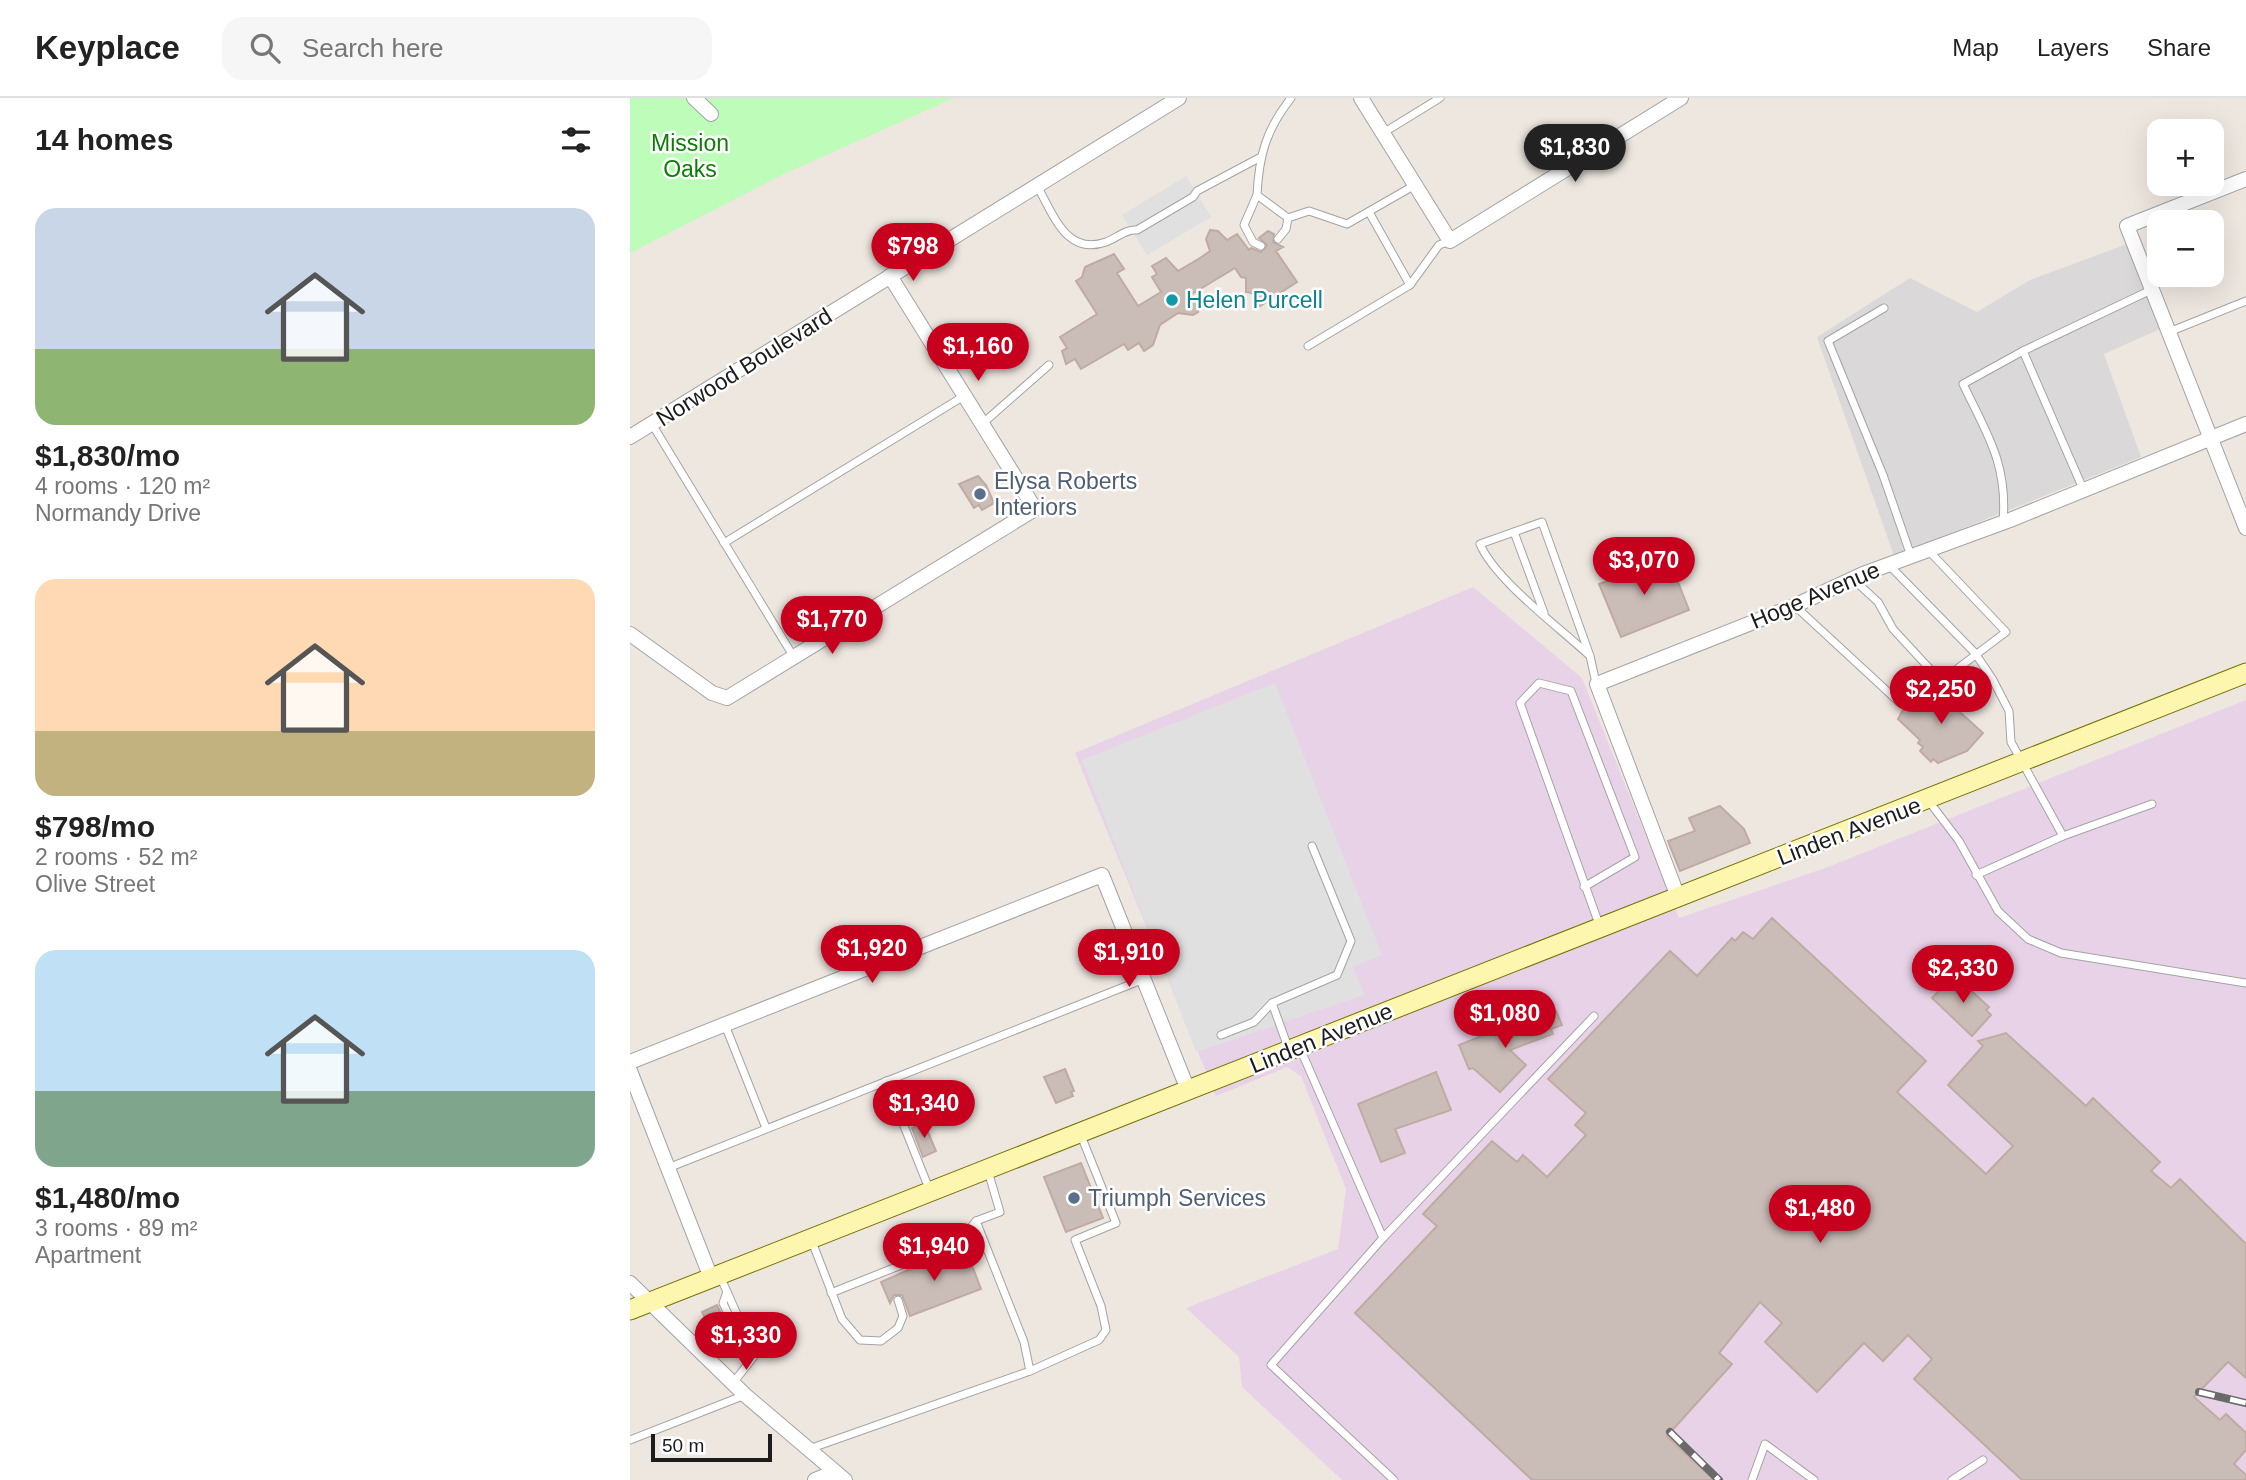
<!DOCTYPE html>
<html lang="en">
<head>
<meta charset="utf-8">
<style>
	body { margin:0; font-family:Arial,sans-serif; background:#f6f6f6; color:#222; height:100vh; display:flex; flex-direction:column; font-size:26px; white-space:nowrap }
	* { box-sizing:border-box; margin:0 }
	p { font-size:23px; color:#767676 }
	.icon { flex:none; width:38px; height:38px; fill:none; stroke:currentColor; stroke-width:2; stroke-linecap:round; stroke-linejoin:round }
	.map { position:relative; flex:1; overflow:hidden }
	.side { display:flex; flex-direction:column; background:#fff; width:630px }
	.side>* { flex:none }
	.buttons { position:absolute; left:1517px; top:21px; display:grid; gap:14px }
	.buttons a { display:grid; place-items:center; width:77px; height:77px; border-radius:14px; background:#fff; box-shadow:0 7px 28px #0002; font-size:35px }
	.scale { position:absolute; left:21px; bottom:18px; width:121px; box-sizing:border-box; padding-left:7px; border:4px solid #1c1c1c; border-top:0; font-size:19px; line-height:24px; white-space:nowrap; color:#1c1c1c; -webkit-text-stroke:5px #fff; paint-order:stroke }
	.price { position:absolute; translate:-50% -60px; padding:0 16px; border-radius:24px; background:#c7001d; color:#fff; font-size:23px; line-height:46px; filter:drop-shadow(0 2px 4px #0008) }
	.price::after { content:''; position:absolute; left:50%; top:42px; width:21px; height:16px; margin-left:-10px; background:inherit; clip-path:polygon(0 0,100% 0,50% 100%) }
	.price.selected { background:#222; color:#fff }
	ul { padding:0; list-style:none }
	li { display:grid; align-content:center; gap:14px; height:371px; padding:0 35px }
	li span { display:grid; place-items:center; height:217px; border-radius:21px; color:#555 }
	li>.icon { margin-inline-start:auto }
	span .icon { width:126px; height:126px; fill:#fffc; stroke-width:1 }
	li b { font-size:30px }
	h2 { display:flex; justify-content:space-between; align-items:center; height:84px; padding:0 35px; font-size:30px }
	header { display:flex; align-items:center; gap:42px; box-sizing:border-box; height:98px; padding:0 35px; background:#fff; border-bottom:2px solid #e0e0e0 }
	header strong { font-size:33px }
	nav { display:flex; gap:38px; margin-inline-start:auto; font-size:24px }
	.search { width:490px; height:63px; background:#f6f6f6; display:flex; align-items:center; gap:18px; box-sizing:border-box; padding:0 24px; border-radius:21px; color:#767676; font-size:26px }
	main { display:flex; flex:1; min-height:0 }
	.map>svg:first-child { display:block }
	.residential { fill:#dad8d9 }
	.industrial { fill:#e8d2e7 }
	.park { fill:#bdfcb9 }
	.parking { fill:#e0e0e0 }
	.building { fill:#cabcb7; stroke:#c0aba2; stroke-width:2 }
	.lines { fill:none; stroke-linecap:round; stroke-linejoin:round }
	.lane-casing { stroke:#a3a3a3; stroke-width:9 }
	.street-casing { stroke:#a3a3a3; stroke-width:16 }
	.secondary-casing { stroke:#757100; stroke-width:21 }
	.lane { stroke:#fff; stroke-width:7 }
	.street { stroke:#fff; stroke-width:14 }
	.secondary { stroke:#fdf6af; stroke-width:19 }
	.rail-casing { stroke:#6a6a6a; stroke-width:8 }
	.rail { stroke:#fff; stroke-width:5; stroke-dasharray:16; stroke-linecap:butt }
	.culture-dot { fill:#0f9aa8; stroke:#fff; stroke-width:2.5 }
	.service-dot { fill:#5c6f8a; stroke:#fff; stroke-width:2.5 }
	.labels { text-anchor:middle; stroke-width:5; stroke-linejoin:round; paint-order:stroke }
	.park-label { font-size:23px; fill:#0c7e05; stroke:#fff }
	.culture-label { font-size:23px; fill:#0d838f; stroke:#fff; text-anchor:start }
	.street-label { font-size:23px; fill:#1c1c1c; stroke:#fff }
	.service-label { font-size:23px; fill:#4e5e75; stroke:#fff; text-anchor:start }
</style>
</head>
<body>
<header>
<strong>Keyplace</strong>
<div class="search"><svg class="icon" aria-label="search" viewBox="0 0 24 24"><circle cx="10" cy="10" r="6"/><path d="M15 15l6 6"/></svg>Search here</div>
<nav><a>Map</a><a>Layers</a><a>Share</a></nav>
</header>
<main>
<section class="side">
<h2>14 homes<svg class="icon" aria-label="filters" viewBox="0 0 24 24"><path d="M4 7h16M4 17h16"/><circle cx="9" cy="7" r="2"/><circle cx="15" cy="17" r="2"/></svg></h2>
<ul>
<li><span style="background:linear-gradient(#c9d6e8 65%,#8fb573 0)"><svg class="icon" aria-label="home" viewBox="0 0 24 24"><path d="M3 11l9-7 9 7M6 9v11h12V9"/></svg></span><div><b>$1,830/mo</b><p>4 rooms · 120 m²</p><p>Normandy Drive</p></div></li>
<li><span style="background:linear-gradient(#ffd9b3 70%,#c2b280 0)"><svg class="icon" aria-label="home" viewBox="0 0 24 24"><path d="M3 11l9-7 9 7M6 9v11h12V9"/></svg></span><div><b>$798/mo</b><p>2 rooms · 52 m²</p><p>Olive Street</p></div></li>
<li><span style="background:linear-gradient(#bfe0f5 65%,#7fa58c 0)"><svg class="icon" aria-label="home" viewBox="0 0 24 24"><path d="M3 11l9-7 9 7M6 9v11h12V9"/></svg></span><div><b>$1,480/mo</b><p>3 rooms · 89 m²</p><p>Apartment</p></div></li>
</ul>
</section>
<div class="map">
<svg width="1616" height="1382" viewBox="0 0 1616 1382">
	<rect width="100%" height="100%" fill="#eee7e0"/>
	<polygon class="residential" points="1497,146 1530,231 1474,256 1511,359 1264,458 1187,239 1280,180 1347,214 1400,182"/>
	<polygon class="industrial" points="843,489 952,580 1049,820 1198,769 1616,602 1616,1382 712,1382 612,1289 609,1259 556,1210 708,1151 716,1091 671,978 657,969 586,998 445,655"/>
	<polygon class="park" points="0,0 324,0 154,76 0,155"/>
	<g class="parking">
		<polygon points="556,78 581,119 517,157 492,117"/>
		<polygon points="645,585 752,857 723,869 734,897 566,954 452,662"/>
	</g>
	<g class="building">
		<polygon points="580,132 588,133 597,142 607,136 619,152 621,150 631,154 637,147 629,140 638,133 644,136 643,144 653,149 646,153 667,184 630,208 622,195 616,194 616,180 611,179 605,170 562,196 569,209 568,214 563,217 548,215 530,227 523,247 514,253 509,245 498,252 494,246 451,271 445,261 436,266 432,253 437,250 430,239 467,216 446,183 452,179 455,169 484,156 494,171 487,175 508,208 531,194 522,179 527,176 522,168 536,160 548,173 570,160 580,153 576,141"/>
		<polygon points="348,378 356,387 364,405 352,412 349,407 344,410 329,386"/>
		<polygon points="1038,459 1059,512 991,539 969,486"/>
		<polygon points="1330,587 1335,602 1321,606 1353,635 1337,653 1308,665 1303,661 1301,664 1290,653 1293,649 1288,645 1290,642 1268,621 1274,610 1285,604 1293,611 1309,594"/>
		<polygon points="1090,708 1114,731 1120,745 1050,773 1038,743 1065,733 1059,720"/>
		<polygon points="1142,820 1296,963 1267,994 1356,1076 1383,1048 1318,987 1353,948 1348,943 1376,935 1456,1008 1463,1000 1530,1064 1521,1073 1541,1090 1550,1081 1616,1146 1616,1280 1598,1264 1564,1299 1590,1322 1596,1316 1616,1335 1616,1352 1604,1366 1616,1377 1616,1382 1392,1382 1284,1281 1302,1261 1278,1237 1253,1263 1234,1245 1187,1294 1135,1244 1152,1225 1130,1204 1089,1255 1102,1266 1037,1338 1084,1382 902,1382 725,1215 807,1128 793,1116 862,1043 887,1064 893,1057 917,1079 956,1037 945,1027 956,1015 918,981 1040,853 1067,878 1102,840 1105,843 1113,834 1123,841"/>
		<polygon points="1324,877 1359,909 1356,912 1361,917 1342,938 1302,900"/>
		<polygon points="926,913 932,927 921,931 923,936 880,952 896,967 870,994 843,970 839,971 829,947 864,933 866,937"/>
		<polygon points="435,971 444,993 441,994 443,998 426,1005 414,979"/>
		<polygon points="806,974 821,1012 765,1031 775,1055 751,1064 728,1006"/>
		<polygon points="294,1025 306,1053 293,1059 282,1030"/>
		<polygon points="451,1065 473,1120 436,1134 414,1079"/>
		<polygon points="291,1129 299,1149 269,1161 261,1140"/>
		<polygon points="336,1152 351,1191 280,1218 272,1197 264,1197 260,1205 251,1184 303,1161 304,1164"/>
		<polygon points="87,1207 101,1238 93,1242 91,1239 85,1242 72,1214"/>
	</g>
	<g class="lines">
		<g class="lane-casing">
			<g id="lane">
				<path d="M661 0C636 32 629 57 627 97L658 120 679 113 717 126 785 87"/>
				<polyline points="753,35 810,0"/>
				<path d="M407 88C424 117 436 158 476 144 487 140 495 131 507 132L563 99 567 93 629 60"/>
				<polyline points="627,97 614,127 623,144 631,148"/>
				<polyline points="739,114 780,187"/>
				<polyline points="648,141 656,131 658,120"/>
				<polyline points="1254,210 1198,243 1253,377 1281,458"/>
				<polyline points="1539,234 1616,203"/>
				<polyline points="678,248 780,187 809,147 820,143"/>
				<polyline points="1393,253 1454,393"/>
				<polyline points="22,326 165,561"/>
				<polyline points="352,326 419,267"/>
				<path d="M1373 424C1378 366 1357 336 1333 286L1393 253 1521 192"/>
				<polyline points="884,434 914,515"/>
				<polyline points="94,445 334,298"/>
				<polyline points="1259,467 1345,555 1363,582 1379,613 1381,644 1433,738"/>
				<polyline points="1224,482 1248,504 1263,531 1311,583"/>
				<polyline points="1165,508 1270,605 1311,583 1376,534 1299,453"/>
				<path d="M960 558C930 530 865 482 850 446L912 424 960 558 966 585"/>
				<polyline points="1298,702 1329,743 1368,813 1398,841 1431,855 1616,885"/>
				<polyline points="1346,777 1433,738 1522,706"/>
				<polyline points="954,789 1005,759 941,593 909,585 890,605 970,829"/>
				<polyline points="642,905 659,952"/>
				<polyline points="95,927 136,1030"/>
				<polyline points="591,937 624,924 642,905 707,877 721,843 682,748"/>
				<polyline points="669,948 753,1140"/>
				<polyline points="256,983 300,1093"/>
				<polyline points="265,1007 283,1000"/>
				<polyline points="38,1070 514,881"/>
				<polyline points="181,1141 212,1221 230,1242 251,1243 268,1230 273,1218 268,1202"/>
				<polyline points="90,1178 125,1257 103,1285"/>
				<polyline points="97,1194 93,1205 108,1237 118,1243"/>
				<polyline points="201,1195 329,1144 346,1123"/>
				<polyline points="400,1273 469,1242 476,1232 471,1208 445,1142 486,1125 450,1035"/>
				<polyline points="0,1342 115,1297"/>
				<polyline points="179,1351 400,1273 394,1244 346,1123 370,1114 358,1073"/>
				<polyline points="764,1382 641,1267 753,1140 964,918"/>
				<polyline points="1122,1382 1135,1346 1184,1382"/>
				<polyline points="1322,1382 1353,1362"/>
			</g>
		</g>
		<g class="street-casing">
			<g id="street">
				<polyline points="64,0 81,16"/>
				<polyline points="731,0 820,143 1051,0"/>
				<polyline points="1616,81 1497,128 1616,430"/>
				<polyline points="0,339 549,0"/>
				<polyline points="0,536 82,595 97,600 405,411 260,178"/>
				<polyline points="1048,799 967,586 1164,508 1233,476 1380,422 1616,326"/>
				<polyline points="0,964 472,777 558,992"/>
				<polyline points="0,973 81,1180"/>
				<polyline points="0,1185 115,1297 215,1382"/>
				<polyline points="185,1382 205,1374"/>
			</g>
		</g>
		<g class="secondary-casing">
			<polyline id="secondary" points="0,1212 1616,575"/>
		</g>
		<use href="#lane" class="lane"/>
		<use href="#street" class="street"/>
		<use href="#secondary" class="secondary"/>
		<g class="rail-casing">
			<g id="rail">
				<polyline points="1569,1294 1616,1305"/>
				<polyline points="1040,1334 1089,1382"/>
			</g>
		</g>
		<use href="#rail" class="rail"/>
	</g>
	<circle class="culture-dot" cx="542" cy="202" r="7"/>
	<g class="service-dot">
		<circle cx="350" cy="396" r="7"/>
		<circle cx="444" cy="1100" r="7"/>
	</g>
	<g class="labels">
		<g class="park-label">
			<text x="60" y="53">Mission<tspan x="60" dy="26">Oaks</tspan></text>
		</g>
		<g class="culture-label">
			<text x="556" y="210">Helen Purcell</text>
		</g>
		<g class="street-label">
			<text transform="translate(114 269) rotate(-32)" y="8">Norwood Boulevard</text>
			<text transform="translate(1185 497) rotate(-23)" y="8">Hoge Avenue</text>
			<text transform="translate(1219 733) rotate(-21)" y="8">Linden Avenue</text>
			<text transform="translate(691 940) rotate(-22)" y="8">Linden Avenue</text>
		</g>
		<g class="service-label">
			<text x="364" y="391">Elysa Roberts<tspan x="364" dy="26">Interiors</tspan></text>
			<text x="458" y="1108">Triumph Services</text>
		</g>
	</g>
</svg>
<div class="buttons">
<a>+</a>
<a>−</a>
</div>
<div class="scale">50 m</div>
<b class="price selected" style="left:945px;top:86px">$1,830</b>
<b class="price" style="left:283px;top:185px">$798</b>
<b class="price" style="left:348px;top:285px">$1,160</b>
<b class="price" style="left:1014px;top:499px">$3,070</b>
<b class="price" style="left:202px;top:558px">$1,770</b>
<b class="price" style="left:1311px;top:628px">$2,250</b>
<b class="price" style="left:242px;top:887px">$1,920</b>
<b class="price" style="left:499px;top:891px">$1,910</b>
<b class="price" style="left:1333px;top:907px">$2,330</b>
<b class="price" style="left:875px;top:952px">$1,080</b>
<b class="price" style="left:294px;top:1042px">$1,340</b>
<b class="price" style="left:1190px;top:1147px">$1,480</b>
<b class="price" style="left:304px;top:1185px">$1,940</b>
<b class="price" style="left:116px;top:1274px">$1,330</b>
</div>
</main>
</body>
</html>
